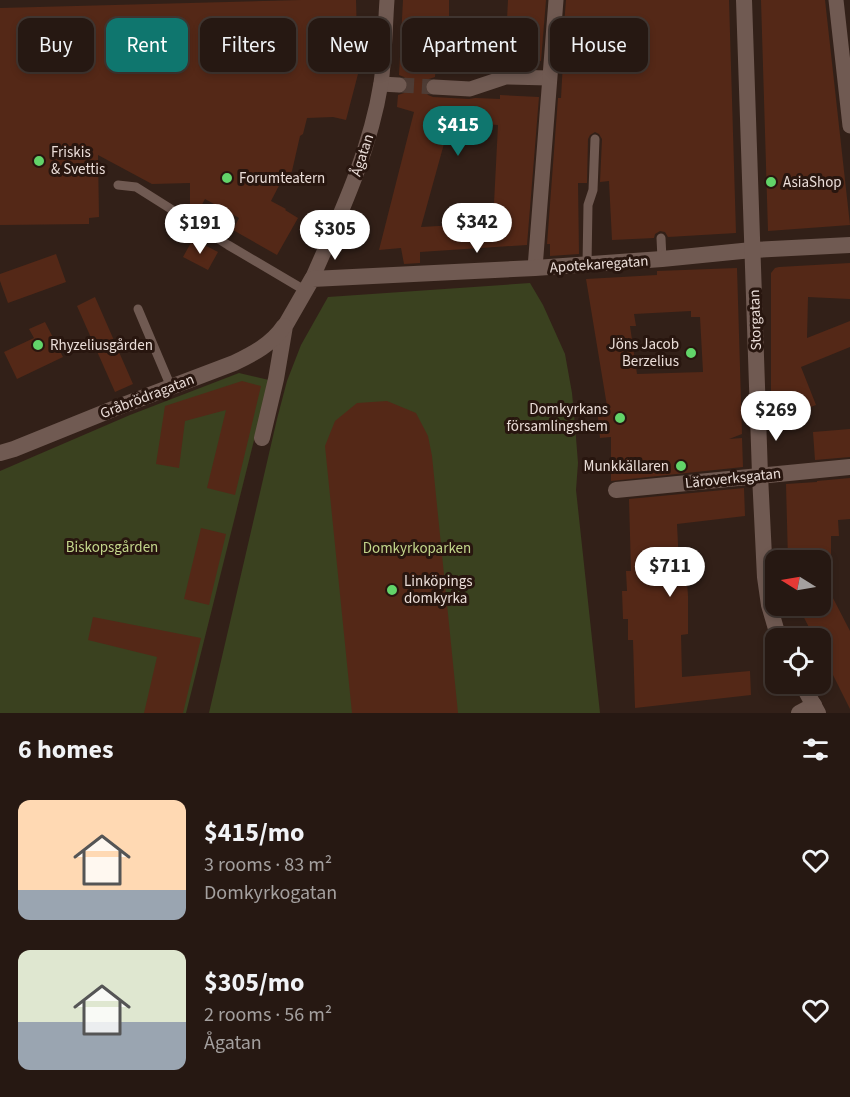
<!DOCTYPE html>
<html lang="en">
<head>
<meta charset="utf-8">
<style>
	body { margin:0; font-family:"Source Sans 3",sans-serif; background:#322520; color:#f1f3f6; height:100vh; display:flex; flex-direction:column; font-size:22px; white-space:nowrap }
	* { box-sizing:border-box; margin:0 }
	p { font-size:20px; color:#a4a09f }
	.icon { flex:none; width:33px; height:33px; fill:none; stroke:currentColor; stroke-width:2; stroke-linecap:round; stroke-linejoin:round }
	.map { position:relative; height:713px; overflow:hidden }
	.drawer { display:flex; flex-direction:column; background:#261812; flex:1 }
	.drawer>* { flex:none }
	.hud { position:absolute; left:18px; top:18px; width:814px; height:54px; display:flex; gap:12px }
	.needle { width:39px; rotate:281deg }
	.controls { position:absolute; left:765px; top:550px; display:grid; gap:12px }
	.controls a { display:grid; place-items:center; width:66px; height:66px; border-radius:12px; background:#261812; box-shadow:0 3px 9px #0003,0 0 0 2px #423732; font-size:30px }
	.price { position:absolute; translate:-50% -51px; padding:0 14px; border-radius:21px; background:#fff; color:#222; font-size:20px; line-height:39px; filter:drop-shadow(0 2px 3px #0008) }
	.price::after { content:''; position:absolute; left:50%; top:36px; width:18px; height:14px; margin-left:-9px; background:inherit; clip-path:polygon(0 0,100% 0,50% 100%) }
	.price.selected { background:#0f766e; color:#fff }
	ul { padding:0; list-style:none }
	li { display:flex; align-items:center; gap:18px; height:150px; padding:0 18px }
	li span { display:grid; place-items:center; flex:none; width:168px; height:120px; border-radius:12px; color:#555 }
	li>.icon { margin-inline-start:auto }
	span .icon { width:72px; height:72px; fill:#fffc; stroke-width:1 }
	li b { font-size:26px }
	h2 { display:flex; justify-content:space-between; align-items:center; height:72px; padding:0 18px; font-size:26px }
	.chip { padding:0 21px; border-radius:12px; background:#261812; box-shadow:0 3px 9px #0003,0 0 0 2px #423732; font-size:21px; line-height:54px }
	.chip.selected { background:#0f766e; color:#fff }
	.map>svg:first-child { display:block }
	.green { fill:#3a411f }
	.building { fill:#542817; fill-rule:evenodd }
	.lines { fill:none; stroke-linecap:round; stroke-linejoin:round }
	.pedestrian-tunnel { stroke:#4e3c35; stroke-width:15; stroke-dasharray:15 8; stroke-linecap:butt }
	.service { stroke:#705a52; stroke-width:9 }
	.pedestrian { stroke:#705a52; stroke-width:15 }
	.minor { stroke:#705a52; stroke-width:16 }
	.tertiary { stroke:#705a52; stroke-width:16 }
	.poi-dot { fill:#62d469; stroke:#28160f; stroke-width:2 }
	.labels { text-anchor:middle; stroke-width:6; stroke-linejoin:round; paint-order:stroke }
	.poi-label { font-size:15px; fill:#eaddd8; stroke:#28160f; text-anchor:start }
	.street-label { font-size:15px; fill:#eaddd8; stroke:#28160f }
	.park-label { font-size:15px; fill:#c3d68b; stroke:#28160f }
</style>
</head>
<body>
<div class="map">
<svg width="850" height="713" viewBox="0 0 850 713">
	<rect width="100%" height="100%" fill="#322018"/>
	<g class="green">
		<polygon points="530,283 543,305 565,354 572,393 575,425 578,463 576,490 600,713 209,713 277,419 287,381 301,345 328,297"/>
		<polygon points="239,373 269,380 186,713 0,713 0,471 130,415"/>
	</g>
	<g class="building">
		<polygon points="301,0 356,0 358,74 346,120 333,117 307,118 303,134 300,136 292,171 290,174 285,174 271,201 286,209 285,210 298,218 277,255 233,230 239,218 205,199 195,217 190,213 190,183 152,184 98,155 99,217 89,218 89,224 0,225 0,8"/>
		<path d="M403 0H449V18L439 19 435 77 429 79 424 86 425 91 428 95 433 97 469 99 475 98 500 99V95L539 97 527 245 420 252V263L404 264 401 248 379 250 414 112 397 107 398 95 404 93 409 86 407 80 404 77 399 75ZM450 122 498 125 493 223 421 227Z"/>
		<polygon points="508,0 546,0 541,61 505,59"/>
		<polygon points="566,0 729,0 736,233 668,237 665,232 660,231 655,234 654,238 612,240 609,181 600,182 602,139 599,134 595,132 590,135 588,139 587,183 578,183 579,254 550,256 550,244 547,244 558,98 561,98 563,62 561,62"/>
		<polygon points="761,0 825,0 850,225 768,231"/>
		<polygon points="193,239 218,252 208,270 183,257"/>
		<polygon points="56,254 66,282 8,303 0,281 0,274"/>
		<polygon points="850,263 850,299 808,297 807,338 850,321 850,347 801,367 816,405 781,418 771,392 771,273 775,268 779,267"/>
		<path d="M737 268 742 434 729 439 742 438 743 467 611 481V437L600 438 597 407 607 406 586 279 657 275V271ZM691 311V317H700L703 372 637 374 630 326H636L634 314Z"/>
		<polygon points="95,297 133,384 115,392 77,306"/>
		<polygon points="45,322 63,357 17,379 4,352 34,338 29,329"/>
		<polygon points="242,381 261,386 235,495 207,488 226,410 185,421 179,468 156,464 165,406"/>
		<polygon points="387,401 416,413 428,436 432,456 458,713 352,713 325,446 335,421 357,403"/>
		<polygon points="850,429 850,457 815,460 813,432"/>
		<polygon points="850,478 850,519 838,520 839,536 831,536 831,559 828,559 828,561 788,560 786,484 817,482 817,481"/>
		<polygon points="744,488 745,516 677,524 679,565 686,565 688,596 688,634 681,635 682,677 750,671 751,695 635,708 633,640 628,640 628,619 623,619 622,591 627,591 626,571 631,571 629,499"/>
		<polygon points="201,528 226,534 209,605 184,599"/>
		<polygon points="820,573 850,631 850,709 820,649 820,639 815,639 798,606 820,606"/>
		<polygon points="93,617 201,638 183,713 144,713 157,657 88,640"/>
	</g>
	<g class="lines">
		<polyline class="pedestrian-tunnel" points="399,85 434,87"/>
		<g class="service">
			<polyline points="118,185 136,187 228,245 306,291"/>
			<polyline points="661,238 662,259"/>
			<polyline points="587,265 588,205 593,190 595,139"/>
			<polyline points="138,309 171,387"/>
		</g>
		<g class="pedestrian">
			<polyline points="836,0 850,126"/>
			<polyline points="381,84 399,85"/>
			<polyline points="434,87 470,89 506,77 549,78"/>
			<polyline points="535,268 556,0"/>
			<path d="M312 279C340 215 370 152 381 83 385 56 385 27 387 0"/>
		</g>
		<g class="minor">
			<polyline points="262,438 276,379 285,326 312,279 535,268 662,259 752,250 850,245"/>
			<path d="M0 453 14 449 113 409 234 363C253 354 272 344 284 326"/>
			<polyline points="616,490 850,467"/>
			<polyline points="799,713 814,705"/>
		</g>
		<g class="tertiary">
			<polyline points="744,0 760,475 765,577 769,605 779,639"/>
			<polyline points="802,684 818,713"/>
		</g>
	</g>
	<g class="poi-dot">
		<circle cx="39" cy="161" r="6"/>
		<circle cx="227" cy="178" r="6"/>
		<circle cx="771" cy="182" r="6"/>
		<circle cx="38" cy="345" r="6"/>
		<circle cx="691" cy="353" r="6"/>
		<circle cx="620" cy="418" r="6"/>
		<circle cx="681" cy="466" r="6"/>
		<circle cx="392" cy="590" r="6"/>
	</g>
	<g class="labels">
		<g class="poi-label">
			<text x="51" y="157">Friskis<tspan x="51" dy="17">&amp; Svettis</tspan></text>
			<text x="239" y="183">Forumteatern</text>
			<text x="783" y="187">AsiaShop</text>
			<text x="679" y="349" text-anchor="end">Jöns Jacob<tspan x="679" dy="17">Berzelius</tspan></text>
			<text x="50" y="350">Rhyzeliusgården</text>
			<text x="608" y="414" text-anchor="end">Domkyrkans<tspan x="608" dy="17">församlingshem</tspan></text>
			<text x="669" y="471" text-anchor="end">Munkkällaren</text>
			<text x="404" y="586">Linköpings<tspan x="404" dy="17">domkyrka</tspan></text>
		</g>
		<g class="street-label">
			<text transform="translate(362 155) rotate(-72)" y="5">Ågatan</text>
			<text transform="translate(599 264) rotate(-4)" y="5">Apotekaregatan</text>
			<text transform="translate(755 320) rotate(-92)" y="5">Storgatan</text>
			<text transform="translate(147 396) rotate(-21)" y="5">Gråbrödragatan</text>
			<text transform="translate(733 478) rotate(-6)" y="5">Läroverksgatan</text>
		</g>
		<g class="park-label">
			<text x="112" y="552">Biskopsgården</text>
			<text x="417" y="553">Domkyrkoparken</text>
		</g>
	</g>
</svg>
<div class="controls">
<a><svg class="needle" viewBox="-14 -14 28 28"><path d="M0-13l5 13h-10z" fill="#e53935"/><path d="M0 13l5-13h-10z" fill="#a4a09f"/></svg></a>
<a><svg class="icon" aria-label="locate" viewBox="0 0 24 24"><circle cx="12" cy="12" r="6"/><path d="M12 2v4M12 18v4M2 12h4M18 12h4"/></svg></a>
</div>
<b class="price selected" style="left:458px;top:157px">$415</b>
<b class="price" style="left:477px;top:254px">$342</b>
<b class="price" style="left:200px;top:255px">$191</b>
<b class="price" style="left:335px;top:261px">$305</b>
<b class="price" style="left:776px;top:442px">$269</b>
<b class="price" style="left:670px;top:598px">$711</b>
<div class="hud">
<a class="chip">Buy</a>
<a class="chip selected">Rent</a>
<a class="chip">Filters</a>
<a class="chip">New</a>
<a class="chip">Apartment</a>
<a class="chip">House</a>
</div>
</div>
<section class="drawer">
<h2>6 homes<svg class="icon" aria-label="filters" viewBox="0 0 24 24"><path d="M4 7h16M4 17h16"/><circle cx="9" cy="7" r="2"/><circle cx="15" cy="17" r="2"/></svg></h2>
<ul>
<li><span style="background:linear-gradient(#ffd9b3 75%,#9aa5b1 0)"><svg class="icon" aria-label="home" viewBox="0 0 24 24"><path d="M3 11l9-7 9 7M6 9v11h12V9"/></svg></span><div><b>$415/mo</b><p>3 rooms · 83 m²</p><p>Domkyrkogatan</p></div><svg class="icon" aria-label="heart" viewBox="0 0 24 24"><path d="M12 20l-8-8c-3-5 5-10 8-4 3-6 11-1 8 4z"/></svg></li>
<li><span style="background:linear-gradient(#dfe7d0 60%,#9aa5b1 0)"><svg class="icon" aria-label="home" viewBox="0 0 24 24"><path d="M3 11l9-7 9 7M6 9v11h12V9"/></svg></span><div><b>$305/mo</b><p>2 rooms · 56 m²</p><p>Ågatan</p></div><svg class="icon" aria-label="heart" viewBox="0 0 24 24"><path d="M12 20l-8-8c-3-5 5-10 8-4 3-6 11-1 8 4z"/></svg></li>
</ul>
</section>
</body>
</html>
